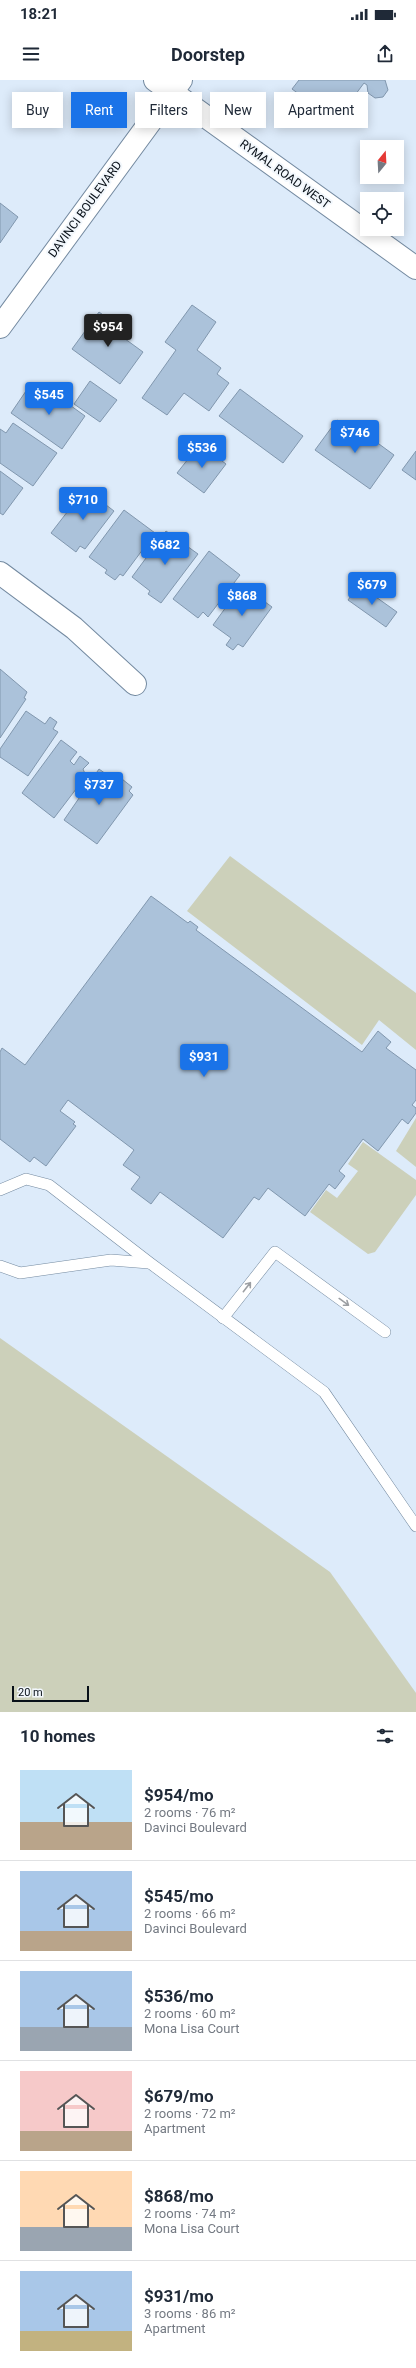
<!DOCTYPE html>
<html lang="en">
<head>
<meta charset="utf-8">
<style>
	body { margin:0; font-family:Roboto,sans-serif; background:#f2f2f3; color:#1f2937; height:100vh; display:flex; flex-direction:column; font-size:15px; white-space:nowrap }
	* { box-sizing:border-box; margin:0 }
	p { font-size:13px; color:#747a83 }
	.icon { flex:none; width:22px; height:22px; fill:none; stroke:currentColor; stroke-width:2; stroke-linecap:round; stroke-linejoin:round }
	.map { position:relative; height:1632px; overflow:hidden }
	.details { display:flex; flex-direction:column; background:#fff; flex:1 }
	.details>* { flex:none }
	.guide { position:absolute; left:12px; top:12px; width:392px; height:36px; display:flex; gap:8px }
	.needle { width:26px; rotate:18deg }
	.buttons { position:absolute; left:360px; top:60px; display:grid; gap:8px }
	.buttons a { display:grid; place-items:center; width:44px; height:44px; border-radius:0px; background:#fff; box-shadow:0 2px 10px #0003; font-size:20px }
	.scale { position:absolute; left:12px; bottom:10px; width:77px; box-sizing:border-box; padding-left:4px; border:2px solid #081018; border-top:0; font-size:11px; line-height:14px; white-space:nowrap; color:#081018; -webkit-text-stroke:3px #f2f7fc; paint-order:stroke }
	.price { position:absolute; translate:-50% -34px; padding:0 9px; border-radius:4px; background:#1a73e8; color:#fff; font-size:13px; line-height:26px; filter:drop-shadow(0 1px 2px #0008) }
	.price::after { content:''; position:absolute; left:50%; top:24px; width:12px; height:9px; margin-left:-6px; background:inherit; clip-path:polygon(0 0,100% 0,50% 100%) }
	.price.selected { background:#222; color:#fff }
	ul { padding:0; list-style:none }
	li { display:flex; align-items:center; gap:12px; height:100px; padding:0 20px }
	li+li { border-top:1px solid #e0e1e3 }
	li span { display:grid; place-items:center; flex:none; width:112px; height:80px; border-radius:0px; color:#555 }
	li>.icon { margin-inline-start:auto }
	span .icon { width:48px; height:48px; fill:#fffc; stroke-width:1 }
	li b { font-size:17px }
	h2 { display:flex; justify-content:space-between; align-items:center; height:48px; padding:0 20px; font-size:17px }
	.chip { padding:0 14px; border-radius:0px; background:#fff; box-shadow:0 2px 10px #0003; font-size:14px; line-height:36px }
	.chip.selected { background:#1a73e8; color:#fff }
	.status { display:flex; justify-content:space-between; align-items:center; height:28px; padding:0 20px; background:#fff; direction:ltr }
	.status svg { height:11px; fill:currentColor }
	header { display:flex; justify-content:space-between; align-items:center; height:52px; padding:0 20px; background:#fff; font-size:18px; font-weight:700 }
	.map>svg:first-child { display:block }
	.green { fill:#ccd0ba }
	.building { fill:#abc2da; stroke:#8197ae }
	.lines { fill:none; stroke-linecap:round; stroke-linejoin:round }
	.lane-casing { stroke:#748aa0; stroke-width:12 }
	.street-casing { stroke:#748aa0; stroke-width:24 }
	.secondary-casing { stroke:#748aa0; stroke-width:24 }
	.lane { stroke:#fff; stroke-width:11 }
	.street { stroke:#fff; stroke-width:22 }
	.secondary { stroke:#fff; stroke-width:22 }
	.oneway { stroke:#9c9fa3 }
	.labels { text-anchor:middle; stroke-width:4; stroke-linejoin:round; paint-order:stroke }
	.street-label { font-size:12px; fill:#081018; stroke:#f2f7fc }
</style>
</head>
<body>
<div class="status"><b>18:21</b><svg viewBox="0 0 49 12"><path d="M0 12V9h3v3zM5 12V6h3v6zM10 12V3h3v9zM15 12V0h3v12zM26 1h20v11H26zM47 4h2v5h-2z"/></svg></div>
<header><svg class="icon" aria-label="menu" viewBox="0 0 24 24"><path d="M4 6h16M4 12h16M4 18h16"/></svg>Doorstep<svg class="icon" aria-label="share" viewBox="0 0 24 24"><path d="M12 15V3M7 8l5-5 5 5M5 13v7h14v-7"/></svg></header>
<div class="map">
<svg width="416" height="1632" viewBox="0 0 416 1632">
	<rect width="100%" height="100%" fill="#ddebfa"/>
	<g class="green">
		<polygon points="230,776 416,913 416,970 379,940 362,965 187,831"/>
		<polygon points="416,1038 416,1087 396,1071"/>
		<polygon points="363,1062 416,1100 416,1115 375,1172 368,1174 310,1132 326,1110 337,1118 358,1091 348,1084"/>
		<polygon points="0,1258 330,1492 416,1613 416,1632 0,1632"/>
	</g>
	<g class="building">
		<polygon points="299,0 385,0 388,10 383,17 375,18 368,13 367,5 364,3 335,42 316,28 319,24 313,20 311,23 292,9"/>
		<polygon points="0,123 18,137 0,163"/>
		<polygon points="192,225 216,242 197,270 221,288 217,294 229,303 209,331 184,313 167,335 142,318 176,270 165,262"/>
		<polygon points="99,232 125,251 121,256 143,272 120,304 72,269"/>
		<polygon points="90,301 117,320 100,342 74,324"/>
		<polygon points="42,305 85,336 62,369 11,333 26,311 34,316"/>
		<polygon points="240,309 303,356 283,383 219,336"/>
		<polygon points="337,340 361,357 364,353 394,375 370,409 315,370"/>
		<polygon points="13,343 57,373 33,406 0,383 0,349 6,353"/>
		<polygon points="200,364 226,384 204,413 177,393"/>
		<polygon points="416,371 416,400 402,390"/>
		<polygon points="0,391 23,408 3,435 0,433"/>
		<polygon points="85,409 114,431 85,469 80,466 76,472 51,453"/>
		<polygon points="124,430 155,453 123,496 120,494 115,500 105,493 107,490 89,477"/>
		<polygon points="166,451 198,474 161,523 148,514 150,511 132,497"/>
		<polygon points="209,471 240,495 208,537 203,532 198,538 173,519"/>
		<polygon points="242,505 272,527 243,567 238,564 233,570 226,565 231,558 213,545"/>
		<polygon points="359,505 397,532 386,547 348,520"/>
		<polygon points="0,589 27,612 24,618 26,619 0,658"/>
		<polygon points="26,631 45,644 50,637 57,642 53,649 58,652 28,696 0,677 0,669"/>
		<polygon points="61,660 77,672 70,681 74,685 80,676 89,683 83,689 86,696 54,738 22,713"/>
		<polygon points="99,689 117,702 117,705 122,699 132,707 129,711 133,715 97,764 64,740"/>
		<polygon points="151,816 188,843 190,841 198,847 196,850 362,972 378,951 391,962 386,968 416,990 416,1020 412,1025 416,1028 416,1033 408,1044 402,1039 378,1071 363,1059 339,1091 345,1096 335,1109 329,1104 305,1136 268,1108 259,1120 254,1117 223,1158 160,1112 151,1124 131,1109 140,1097 123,1085 134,1070 68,1020 60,1031 75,1042 73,1044 76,1046 46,1086 34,1077 30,1082 0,1059 0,972 2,968 25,985"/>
	</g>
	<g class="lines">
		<g class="lane-casing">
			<g id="lane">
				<polyline points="0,1110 26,1099 49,1105 150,1183 324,1312 416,1446"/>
				<polyline points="0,1186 20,1193 111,1180 149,1183"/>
				<polyline points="223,1238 275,1172 385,1252"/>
			</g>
		</g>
		<g class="street-casing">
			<g id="street">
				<polyline points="0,247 181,0"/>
				<polyline points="0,493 74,548 135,604"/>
			</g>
		</g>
		<g class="secondary-casing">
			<polyline id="secondary" points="155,0 416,188"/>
		</g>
		<use href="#lane" class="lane"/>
		<use href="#street" class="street"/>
		<use href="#secondary" class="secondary"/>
	</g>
	<defs><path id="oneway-shaft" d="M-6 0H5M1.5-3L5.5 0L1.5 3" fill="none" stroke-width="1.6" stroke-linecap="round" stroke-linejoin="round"/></defs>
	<g class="oneway">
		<use href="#oneway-shaft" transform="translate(247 1207) rotate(-52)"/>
		<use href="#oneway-shaft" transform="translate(344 1222) rotate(36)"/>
	</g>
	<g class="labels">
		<g class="street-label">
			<text transform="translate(285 94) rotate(36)" y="4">RYMAL ROAD WEST</text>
			<text transform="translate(85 129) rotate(-54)" y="4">DAVINCI BOULEVARD</text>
		</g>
	</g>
</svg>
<div class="buttons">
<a><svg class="needle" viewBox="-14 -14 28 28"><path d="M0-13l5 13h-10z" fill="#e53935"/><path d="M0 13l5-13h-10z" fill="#747a83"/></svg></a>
<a><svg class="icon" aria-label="locate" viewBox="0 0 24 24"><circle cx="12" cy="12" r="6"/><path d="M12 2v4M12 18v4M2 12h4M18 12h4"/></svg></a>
</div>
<div class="scale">20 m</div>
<b class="price selected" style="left:108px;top:268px">$954</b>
<b class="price" style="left:49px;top:336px">$545</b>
<b class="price" style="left:355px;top:374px">$746</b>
<b class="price" style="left:202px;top:389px">$536</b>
<b class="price" style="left:83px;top:441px">$710</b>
<b class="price" style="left:165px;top:486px">$682</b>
<b class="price" style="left:372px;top:526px">$679</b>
<b class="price" style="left:242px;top:537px">$868</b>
<b class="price" style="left:99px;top:726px">$737</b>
<b class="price" style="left:204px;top:998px">$931</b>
<div class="guide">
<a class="chip">Buy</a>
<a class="chip selected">Rent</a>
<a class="chip">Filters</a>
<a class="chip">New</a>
<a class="chip">Apartment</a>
</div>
</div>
<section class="details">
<h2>10 homes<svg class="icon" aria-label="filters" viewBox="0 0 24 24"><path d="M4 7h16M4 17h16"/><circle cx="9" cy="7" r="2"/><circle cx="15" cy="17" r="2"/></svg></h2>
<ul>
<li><span style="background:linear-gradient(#bfe0f5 65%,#b9a48a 0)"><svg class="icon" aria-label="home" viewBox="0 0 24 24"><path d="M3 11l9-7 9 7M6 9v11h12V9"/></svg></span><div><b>$954/mo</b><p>2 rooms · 76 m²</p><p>Davinci Boulevard</p></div></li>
<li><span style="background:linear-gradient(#a9c7e8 75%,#b9a48a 0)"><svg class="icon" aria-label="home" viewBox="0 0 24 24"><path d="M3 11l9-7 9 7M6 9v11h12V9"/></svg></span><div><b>$545/mo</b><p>2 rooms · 66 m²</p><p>Davinci Boulevard</p></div></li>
<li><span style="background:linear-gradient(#a9c7e8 70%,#9aa5b1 0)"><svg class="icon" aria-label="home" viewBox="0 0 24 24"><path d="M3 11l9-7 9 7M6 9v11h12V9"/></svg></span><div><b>$536/mo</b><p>2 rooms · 60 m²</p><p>Mona Lisa Court</p></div></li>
<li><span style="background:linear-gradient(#f6c9c9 75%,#b9a48a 0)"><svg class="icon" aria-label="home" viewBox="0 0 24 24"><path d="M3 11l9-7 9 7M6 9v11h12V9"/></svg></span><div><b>$679/mo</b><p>2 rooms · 72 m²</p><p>Apartment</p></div></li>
<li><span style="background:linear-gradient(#ffd9b3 70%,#9aa5b1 0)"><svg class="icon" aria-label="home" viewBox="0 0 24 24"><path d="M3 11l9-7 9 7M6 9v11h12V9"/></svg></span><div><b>$868/mo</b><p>2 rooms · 74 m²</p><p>Mona Lisa Court</p></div></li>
<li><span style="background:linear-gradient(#a9c7e8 75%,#c2b280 0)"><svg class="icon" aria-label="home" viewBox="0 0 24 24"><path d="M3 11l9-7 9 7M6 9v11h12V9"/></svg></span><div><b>$931/mo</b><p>3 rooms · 86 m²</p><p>Apartment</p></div></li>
</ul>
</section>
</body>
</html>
